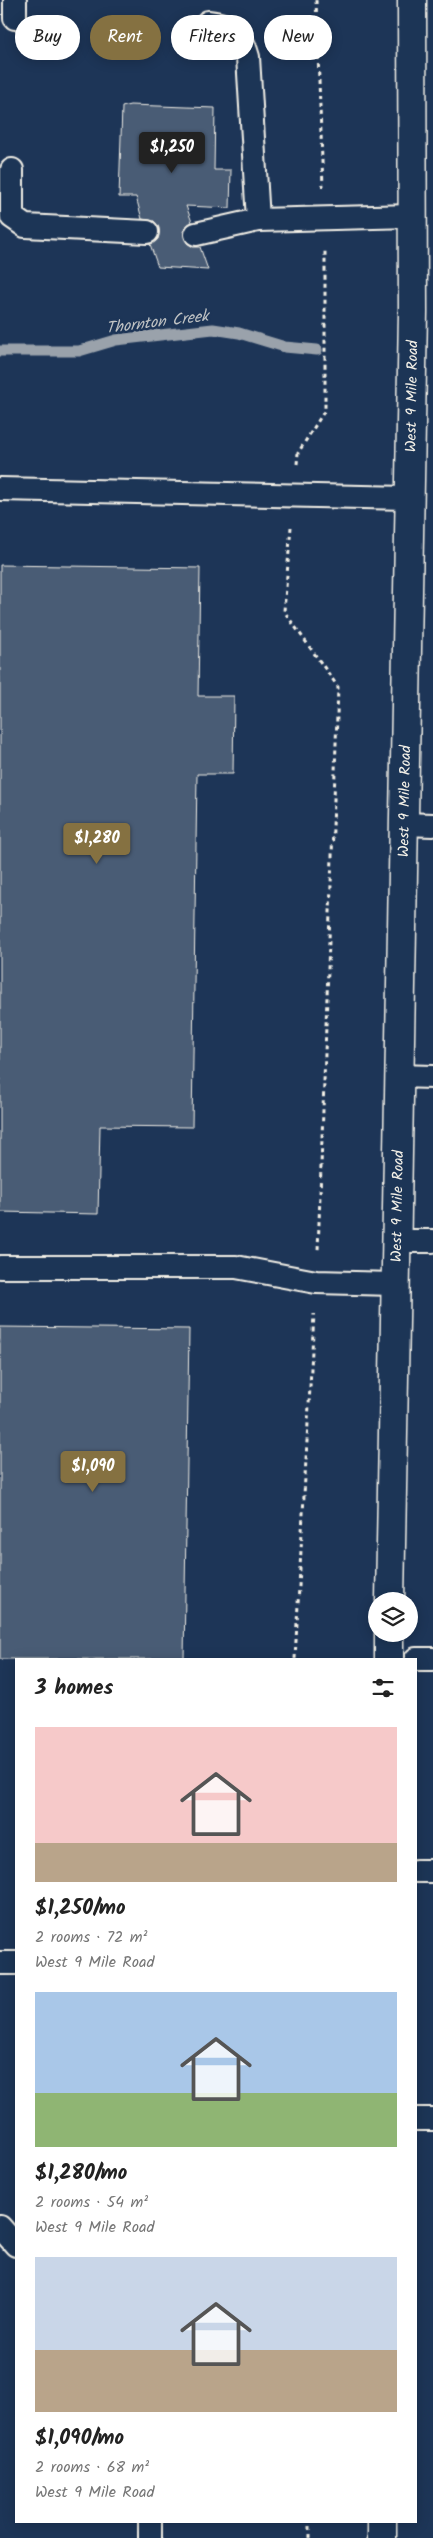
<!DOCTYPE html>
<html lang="en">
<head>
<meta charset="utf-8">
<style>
	body { margin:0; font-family:Kalam,sans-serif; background:#f6f6f6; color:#222; height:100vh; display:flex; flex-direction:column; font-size:19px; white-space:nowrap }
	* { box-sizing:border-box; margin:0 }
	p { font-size:16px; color:#767676 }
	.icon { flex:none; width:28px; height:28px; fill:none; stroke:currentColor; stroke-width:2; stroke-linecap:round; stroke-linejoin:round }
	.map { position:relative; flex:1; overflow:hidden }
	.sheet { position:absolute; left:15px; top:1658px; width:402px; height:865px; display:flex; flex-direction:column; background:#fff; border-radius:0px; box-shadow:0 2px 12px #0003 }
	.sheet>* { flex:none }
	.guide { position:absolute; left:15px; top:15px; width:404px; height:45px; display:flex; gap:10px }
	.controls { position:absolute; left:368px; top:1592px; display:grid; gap:10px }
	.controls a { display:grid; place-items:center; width:50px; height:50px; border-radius:50%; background:#fff; box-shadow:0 2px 12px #0003; font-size:25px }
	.price { position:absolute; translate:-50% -42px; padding:0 11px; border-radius:5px; background:#857141; color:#fff; font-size:16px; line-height:32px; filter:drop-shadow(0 1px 2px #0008) }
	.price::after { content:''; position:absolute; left:50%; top:30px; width:15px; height:11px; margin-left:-8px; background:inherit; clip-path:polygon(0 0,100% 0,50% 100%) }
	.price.on { background:#222; color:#fff }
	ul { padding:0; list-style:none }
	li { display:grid; align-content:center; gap:10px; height:265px; padding:0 20px }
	li span { display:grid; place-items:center; height:155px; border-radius:0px; color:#555 }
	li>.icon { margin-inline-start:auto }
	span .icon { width:90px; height:90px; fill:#fffc; stroke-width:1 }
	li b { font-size:21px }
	h2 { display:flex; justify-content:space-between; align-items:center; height:60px; padding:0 20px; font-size:21px }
	.chip { padding:0 18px; border-radius:22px; background:#fff; box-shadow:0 2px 12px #0003; font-size:18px; line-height:45px }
	.chip.on { background:#857141; color:#fff }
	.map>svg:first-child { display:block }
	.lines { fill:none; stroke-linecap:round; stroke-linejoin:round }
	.stream { stroke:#9aa2ab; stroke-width:11 }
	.building { fill:#485b74; stroke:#f4f1e8 }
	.service-casing { stroke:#f4f1e8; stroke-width:26 }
	.tertiary-casing { stroke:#f4f1e8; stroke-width:31 }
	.path { stroke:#f4f1e8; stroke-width:3; stroke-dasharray:4 4; stroke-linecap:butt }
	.service { stroke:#1d3557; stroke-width:22 }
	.tertiary { stroke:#1d3557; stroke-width:28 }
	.labels { text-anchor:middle; stroke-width:4.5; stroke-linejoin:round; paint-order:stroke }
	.street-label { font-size:15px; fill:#f4f1e8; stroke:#1d3557 }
	.water-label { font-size:16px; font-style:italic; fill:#c0c3c4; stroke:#1d3557 }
</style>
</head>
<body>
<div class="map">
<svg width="433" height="2538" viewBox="0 0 433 2538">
	<rect width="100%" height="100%" fill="#1d3557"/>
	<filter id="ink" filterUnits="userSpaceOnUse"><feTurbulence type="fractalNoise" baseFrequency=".02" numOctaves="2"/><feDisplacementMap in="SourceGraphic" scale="10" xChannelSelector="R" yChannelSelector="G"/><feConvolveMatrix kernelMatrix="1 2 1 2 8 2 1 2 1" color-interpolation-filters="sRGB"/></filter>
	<g filter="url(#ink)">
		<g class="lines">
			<polyline class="stream" points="0,351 79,351 116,340 213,329 239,333 285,347 317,350"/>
		</g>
		<g class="building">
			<polygon points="130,105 215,108 214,170 231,170 230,208 186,206 192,222 183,231 187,243 193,247 200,247 208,270 158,267 150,244 158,239 158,226 154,221 142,219 136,197 119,197 122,107"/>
			<polygon points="0,565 200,568 198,696 234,696 233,774 197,774 192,1127 100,1126 98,1214 0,1212"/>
			<polygon points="0,1327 189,1329 184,1659 0,1659"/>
		</g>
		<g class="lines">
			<g class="service-casing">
				<g id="service">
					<polyline points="15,18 15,0"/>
					<path d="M208 22C234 25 241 32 248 57L258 220"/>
					<polyline points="12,170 12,217 25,226 147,232"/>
					<polyline points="196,234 258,220 412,216"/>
					<polyline points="0,489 408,498"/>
					<polyline points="403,824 433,825"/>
					<polyline points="398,1076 433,1077"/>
					<polyline points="395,1241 433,1241"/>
					<polyline points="0,1267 236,1267 316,1282 394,1284"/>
					<polyline points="416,1659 433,1659"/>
					<polyline points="416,1871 433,1871"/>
					<polyline points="0,1963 16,1963"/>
					<polyline points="416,2119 433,2119"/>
					<polyline points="0,2227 16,2245"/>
					<polyline points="150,2538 150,2521"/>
				</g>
			</g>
			<g class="tertiary-casing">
				<g id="tertiary">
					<path id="s1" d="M390 1601 413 312 412 0"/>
					<polyline points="389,1659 389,1634"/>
					<polyline points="382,2538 382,2521"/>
				</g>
			</g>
			<g class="path">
				<polyline points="316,0 323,187"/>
				<polyline points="297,464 298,453 325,410 325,250"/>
				<polyline points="291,527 284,611 338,687 318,1251"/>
				<polyline points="295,1659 314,1314"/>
				<polyline points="310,2538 310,2521"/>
			</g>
			<use href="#service" class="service"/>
			<use href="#tertiary" class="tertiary"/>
		</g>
	</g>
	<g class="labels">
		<g class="street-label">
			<text dy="5" stroke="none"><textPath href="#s1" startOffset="1205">West 9 Mile Road</textPath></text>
			<text dy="5" stroke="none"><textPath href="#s1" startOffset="800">West 9 Mile Road</textPath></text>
			<text dy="5" stroke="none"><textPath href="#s1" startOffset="395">West 9 Mile Road</textPath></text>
		</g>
		<g class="water-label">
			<text transform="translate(157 321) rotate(-7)" y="6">Thornton Creek</text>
		</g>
	</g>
</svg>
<div class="controls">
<a><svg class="icon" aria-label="layers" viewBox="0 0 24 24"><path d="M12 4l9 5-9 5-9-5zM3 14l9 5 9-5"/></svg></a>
</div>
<b class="price on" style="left:172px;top:174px">$1,250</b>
<b class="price" style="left:97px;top:865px">$1,280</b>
<b class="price" style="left:93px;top:1493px">$1,090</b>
<div class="guide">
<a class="chip">Buy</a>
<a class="chip on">Rent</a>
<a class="chip">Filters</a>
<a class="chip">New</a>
</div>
<section class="sheet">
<h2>3 homes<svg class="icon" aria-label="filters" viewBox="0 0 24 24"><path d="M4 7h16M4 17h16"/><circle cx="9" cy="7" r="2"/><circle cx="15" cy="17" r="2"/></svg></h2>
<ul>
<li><span style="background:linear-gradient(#f6c9c9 75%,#b9a48a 0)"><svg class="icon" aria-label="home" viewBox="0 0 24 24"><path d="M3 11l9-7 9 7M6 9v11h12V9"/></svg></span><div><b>$1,250/mo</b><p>2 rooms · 72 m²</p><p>West 9 Mile Road</p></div></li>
<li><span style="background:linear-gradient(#a9c7e8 65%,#8fb573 0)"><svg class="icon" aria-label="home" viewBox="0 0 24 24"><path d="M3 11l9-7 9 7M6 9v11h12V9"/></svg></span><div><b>$1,280/mo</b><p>2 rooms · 54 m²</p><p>West 9 Mile Road</p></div></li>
<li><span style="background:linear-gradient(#c9d6e8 60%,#b9a48a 0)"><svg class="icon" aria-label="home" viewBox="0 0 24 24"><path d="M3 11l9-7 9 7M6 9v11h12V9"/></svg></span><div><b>$1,090/mo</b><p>2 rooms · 68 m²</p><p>West 9 Mile Road</p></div></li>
</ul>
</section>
</div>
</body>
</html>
